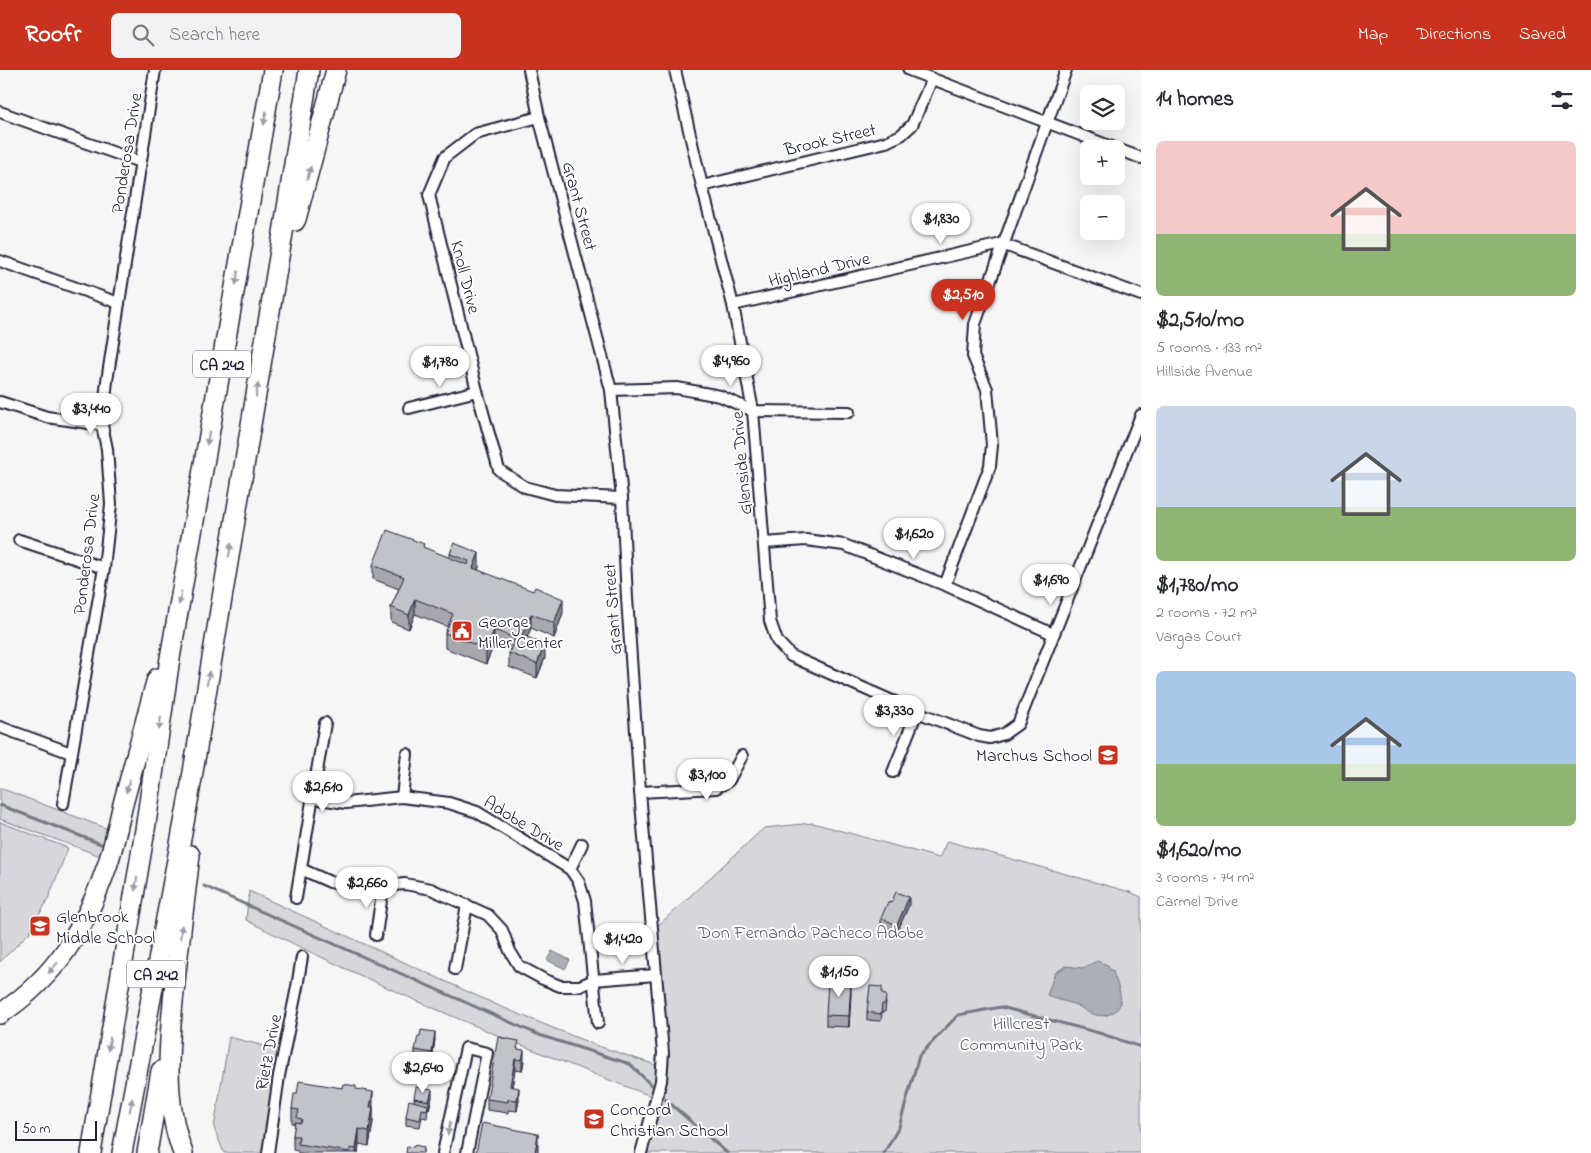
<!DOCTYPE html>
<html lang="en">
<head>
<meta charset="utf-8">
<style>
	body { margin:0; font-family:"Indie Flower",sans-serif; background:#f2f2f3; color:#2b2b33; height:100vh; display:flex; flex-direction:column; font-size:19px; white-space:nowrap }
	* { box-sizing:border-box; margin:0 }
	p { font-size:16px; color:#7c7c81 }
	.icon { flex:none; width:28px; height:28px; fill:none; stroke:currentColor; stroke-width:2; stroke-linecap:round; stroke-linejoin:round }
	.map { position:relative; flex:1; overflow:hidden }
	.details { display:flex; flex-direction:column; background:#fff; width:450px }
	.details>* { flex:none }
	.tools { position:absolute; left:1080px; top:15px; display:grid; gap:10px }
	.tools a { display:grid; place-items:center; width:45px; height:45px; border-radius:8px; background:#fff; box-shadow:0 5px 20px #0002; font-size:25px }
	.scale { position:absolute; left:15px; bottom:12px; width:82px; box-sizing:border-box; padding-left:5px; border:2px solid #22223b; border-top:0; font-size:14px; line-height:18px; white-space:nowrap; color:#22223b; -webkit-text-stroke:4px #fff; paint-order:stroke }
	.price { position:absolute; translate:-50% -42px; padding:0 11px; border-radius:18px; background:#fff; color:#222; font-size:16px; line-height:32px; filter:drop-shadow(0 1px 2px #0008) }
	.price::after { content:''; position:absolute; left:50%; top:30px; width:15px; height:11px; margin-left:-8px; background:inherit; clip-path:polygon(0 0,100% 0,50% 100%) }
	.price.selected { background:#c8321e; color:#fff }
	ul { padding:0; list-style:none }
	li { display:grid; align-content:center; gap:10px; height:265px; padding:0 15px }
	li span { display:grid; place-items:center; height:155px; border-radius:8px; color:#555 }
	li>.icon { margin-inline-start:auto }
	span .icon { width:90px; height:90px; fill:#fffc; stroke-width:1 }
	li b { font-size:21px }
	h2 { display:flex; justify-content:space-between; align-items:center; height:60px; padding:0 15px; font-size:21px }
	header { display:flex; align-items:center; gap:30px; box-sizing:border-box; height:70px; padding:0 25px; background:#c8321e; color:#fff }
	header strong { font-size:24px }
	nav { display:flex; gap:28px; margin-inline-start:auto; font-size:18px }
	.search { width:350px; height:45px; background:#f2f2f3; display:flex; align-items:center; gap:12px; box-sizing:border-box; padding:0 18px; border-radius:8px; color:#7c7c81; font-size:19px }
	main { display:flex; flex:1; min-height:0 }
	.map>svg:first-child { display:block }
	.green { fill:#d7d7db; stroke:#7c7c8b }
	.water { fill:#aeaeb7; stroke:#767685 }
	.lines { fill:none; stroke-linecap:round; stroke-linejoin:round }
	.stream { stroke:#767685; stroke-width:3 }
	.street-casing { stroke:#22223b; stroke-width:14 }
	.highway-casing { stroke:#22223b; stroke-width:22 }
	.street { stroke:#fff; stroke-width:10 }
	.highway { stroke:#fff; stroke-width:19 }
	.wall { fill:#a7a7ad; stroke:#22223b }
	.shaded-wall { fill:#88888d; stroke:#22223b }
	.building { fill:#c2c2c9; stroke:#22223b }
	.oneway { fill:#9c9ca7 }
	.labels { text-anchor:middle; stroke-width:4; stroke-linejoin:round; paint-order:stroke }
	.shield { fill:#fff; stroke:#646476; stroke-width:1 }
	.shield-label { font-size:16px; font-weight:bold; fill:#22223b }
	.street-label { font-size:18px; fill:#22223b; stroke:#fff }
	.poi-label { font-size:18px; fill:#22223b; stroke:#fff; text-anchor:start }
	.park-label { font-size:18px; fill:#58586b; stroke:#fff }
</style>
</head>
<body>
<header>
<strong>Roofr</strong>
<div class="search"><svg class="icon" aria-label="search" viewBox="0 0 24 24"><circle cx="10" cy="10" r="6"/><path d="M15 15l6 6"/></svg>Search here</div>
<nav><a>Map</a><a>Directions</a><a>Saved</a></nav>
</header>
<main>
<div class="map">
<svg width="1141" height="1083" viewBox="0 0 1141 1083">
	<rect width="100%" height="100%" fill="#f6f6f7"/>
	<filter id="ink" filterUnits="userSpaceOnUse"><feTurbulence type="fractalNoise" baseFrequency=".02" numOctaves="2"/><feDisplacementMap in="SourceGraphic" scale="10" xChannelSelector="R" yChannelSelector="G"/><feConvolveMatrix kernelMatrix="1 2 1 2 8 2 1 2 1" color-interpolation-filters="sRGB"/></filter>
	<g filter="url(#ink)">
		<g class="green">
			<polygon points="0,718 116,762 109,789 0,749"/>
			<polygon points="0,752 68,778 48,829 29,863 0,892"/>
			<path d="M813 753 939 788 947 771 1130 822 1141 827V1083H641L656 1028C517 975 379 918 246 850L249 821 499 936 595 975 662 997 651 862 764 758Z"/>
			<polygon points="229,967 284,981 268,1083 224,1083 214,1058"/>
		</g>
		<g class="water">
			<polygon points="552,881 570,890 565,899 547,890"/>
			<path d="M1097 891 1108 895 1109 899 1113 901C1116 914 1129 935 1112 943 1105 947 1097 946 1090 943 1086 942 1083 939 1080 937 1069 931 1057 931 1047 925L1055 903 1066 896 1083 898Z"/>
		</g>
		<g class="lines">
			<g class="stream">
				<polyline points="0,735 101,774"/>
				<polyline points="204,816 539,965 630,994 651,1015"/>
				<polyline points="665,1029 727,1083"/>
				<polyline points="884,1083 899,1057 919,986 958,945 1001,937 1099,963 1141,977"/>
			</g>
			<g class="street-casing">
				<g id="street">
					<polyline points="529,0 539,47 611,320 622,428 627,528 640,722 663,983 661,1011 641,1083"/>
					<polyline points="675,0 702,116 733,235 753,341 770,551 777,571 791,586 917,642 979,666 990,668 1004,664 1018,654 1141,345"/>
					<polyline points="909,0 1141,88"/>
					<polyline points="0,42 140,92"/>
					<polyline points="539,47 475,64 445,87 429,125 477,321 499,400 525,417 555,425 622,428"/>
					<polyline points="702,116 886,72 901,65 912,55 932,9"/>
					<polyline points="0,191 119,233"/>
					<polyline points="733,235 1002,174 1141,225"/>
					<polyline points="611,320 677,318 720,326 753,341 849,342"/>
					<polyline points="0,332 47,347 102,355"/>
					<polyline points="409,338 477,321"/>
					<polyline points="19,470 104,498"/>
					<polyline points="764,473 806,470 844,475 945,515 1053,564"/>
					<polyline points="945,515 990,396 992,375 987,319 973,286 975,254 1066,0"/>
					<polyline points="0,657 71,683"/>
					<polyline points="893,702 917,642"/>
					<polyline points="640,722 716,718 729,710 742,686"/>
					<polyline points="402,727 407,684"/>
					<polyline points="313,728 346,733 402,727 449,733 477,742 570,799 579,812 585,831 598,953"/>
					<polyline points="63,734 104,498 111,434 107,379 102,355 107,311 155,0"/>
					<polyline points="301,799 330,812 357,818 405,814 431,819 488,845 502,860 510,881 519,896 543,909 560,916 580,916 594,910 655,905"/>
					<polyline points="570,799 582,774"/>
					<polyline points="296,828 325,653"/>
					<polyline points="376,865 383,817"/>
					<polyline points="455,899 467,835"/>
					<polyline points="268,1083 279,1006 297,917 302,887"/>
					<polyline points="443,1083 466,978 487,983 467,1083"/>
				</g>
			</g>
			<g class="highway-casing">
				<g id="highway">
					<polyline points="295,151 296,149 336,0"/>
					<path d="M0 944C56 907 85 859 107 796 114 776 118 754 123 734 134 693 145 653 156 612L158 608"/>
					<polyline points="91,1083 145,760 170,588 273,0"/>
					<polyline points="122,1083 189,726 283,163 309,0"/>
					<polyline points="147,1083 161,1001"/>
					<path d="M183 1083C161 1026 170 962 176 902 181 863 185 824 190 785"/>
				</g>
			</g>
			<use href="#street" class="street"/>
			<use href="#highway" class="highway"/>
		</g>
		<g class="wall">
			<polygon points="454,473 479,497 478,500 563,543 554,568 531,558 527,567 545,588 537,608 509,597 509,583 510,580 494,574 486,594 445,578 445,563 448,557 415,544 409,559 391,552 391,537 399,519 373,509 373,495 424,478 450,488 450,484"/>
			<polygon points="891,833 909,835 897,862 881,855 881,848"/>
			<polygon points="851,923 849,957 826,956 826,945"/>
			<polygon points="882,924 886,932 885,942 882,942 881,951 867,950 867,942"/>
			<polygon points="420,966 435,969 432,990 415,987 415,980"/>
			<polygon points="519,979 524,991 522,1001 515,1000 512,1017 519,1029 517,1041 508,1040 508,1043 487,1040 487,1029"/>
			<polygon points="342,1018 356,1019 373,1037 373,1052 369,1076 359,1074 358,1083 298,1083 298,1081 293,1080 293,1066 295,1054 292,1053 292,1039 297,1024"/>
			<polygon points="432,1027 429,1039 428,1038 427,1048 422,1047 420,1057 406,1055 406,1047 414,1031 414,1028"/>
		</g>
		<g class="shaded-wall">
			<polygon points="479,483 479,497 473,513 473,498"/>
			<polygon points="415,529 415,544 409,559 409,545"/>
			<polygon points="563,529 563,543 554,568 554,553"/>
			<polygon points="531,544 531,558 522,580 522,565"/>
			<polygon points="494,560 494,574 486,594 486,579"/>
			<polygon points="545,574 545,588 537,608 537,594"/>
			<polygon points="909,827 909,835 897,862 897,855"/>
			<polygon points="851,912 851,923 849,957 849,946"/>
			<polygon points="435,962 435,969 432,990 432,983"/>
			<polygon points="524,980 524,991 522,1001 522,990"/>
			<polygon points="515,989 515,1000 510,1027 510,1016"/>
			<polygon points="519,1018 519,1029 517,1041 517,1030"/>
			<polygon points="432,1020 432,1027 429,1039 429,1031"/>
			<polygon points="373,1022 373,1036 370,1051 370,1037"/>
			<polygon points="373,1037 373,1052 369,1076 369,1061"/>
			<polygon points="359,1059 359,1074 358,1083 356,1083"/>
			<polygon points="538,1064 538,1083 535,1083"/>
		</g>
		<g class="building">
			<polygon points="387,460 424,474 423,477 468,495 469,491 450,484 454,473 479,483 473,498 533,521 535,517 563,529 554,553 531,544 522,565 545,574 537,594 509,583 515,568 494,560 486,579 445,563 453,544 415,529 409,545 391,537 404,507 373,495"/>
			<polygon points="896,822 909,827 897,855 881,848 888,832 891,833"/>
			<polygon points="828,911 851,912 849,946 826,945"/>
			<polygon points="870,916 882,917 882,924 886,925 885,934 882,934 881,944 867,942"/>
			<polygon points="421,960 435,962 432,983 415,980 418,966 420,966"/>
			<polygon points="498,967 519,971 517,979 524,980 522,990 515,989 510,1016 519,1018 517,1030 508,1029 508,1032 487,1029"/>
			<polygon points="299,1011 342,1018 343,1014 356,1016 356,1019 373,1022 370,1037 373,1037 369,1061 359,1059 356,1079 350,1078 350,1082 298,1074 299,1066 293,1066 295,1052 301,1053 302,1049 297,1048 299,1040 292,1039 294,1024 297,1024"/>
			<polygon points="416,1017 432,1020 429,1031 414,1028"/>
			<polygon points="409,1030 428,1035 427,1040 422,1039 420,1050 406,1047"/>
			<polygon points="482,1053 538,1064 535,1083 476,1083"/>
			<polygon points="414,1075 424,1077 423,1083 406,1083 407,1076 414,1077"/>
		</g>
		<defs><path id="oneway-solid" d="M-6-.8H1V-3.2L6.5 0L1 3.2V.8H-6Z" transform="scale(1.25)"/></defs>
		<g class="oneway">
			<use href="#oneway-solid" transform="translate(265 48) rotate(100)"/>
			<use href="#oneway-solid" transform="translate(309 103) rotate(-75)"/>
			<use href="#oneway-solid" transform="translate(237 208) rotate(100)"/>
			<use href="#oneway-solid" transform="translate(257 320) rotate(-80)"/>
			<use href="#oneway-solid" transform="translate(208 368) rotate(100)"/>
			<use href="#oneway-solid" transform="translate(230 480) rotate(-80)"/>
			<use href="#oneway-solid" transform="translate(180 528) rotate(100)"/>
			<use href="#oneway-solid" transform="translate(208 608) rotate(-81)"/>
			<use href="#oneway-solid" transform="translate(160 653) rotate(98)"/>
			<use href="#oneway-solid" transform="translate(128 716) rotate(105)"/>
			<use href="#oneway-solid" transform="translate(136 814) rotate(99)"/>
			<use href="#oneway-solid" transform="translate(181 862) rotate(-84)"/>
			<use href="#oneway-solid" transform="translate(53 898) rotate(131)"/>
			<use href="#oneway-solid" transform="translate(109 974) rotate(99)"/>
			<use href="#oneway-solid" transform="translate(131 1035) rotate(-79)"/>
			<use href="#oneway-solid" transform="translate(449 1058) rotate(102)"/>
		</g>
	</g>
	<defs>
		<g id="civic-square" transform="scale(1.125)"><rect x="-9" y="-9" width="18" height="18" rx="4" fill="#c8321e" stroke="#fff"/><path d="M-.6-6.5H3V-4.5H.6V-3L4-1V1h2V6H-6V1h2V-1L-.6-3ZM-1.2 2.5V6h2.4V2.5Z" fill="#fff"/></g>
		<g id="school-square" transform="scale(1.125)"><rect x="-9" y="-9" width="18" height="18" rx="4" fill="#c8321e" stroke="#fff"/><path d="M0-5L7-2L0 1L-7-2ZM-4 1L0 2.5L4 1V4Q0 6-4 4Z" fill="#fff"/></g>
	</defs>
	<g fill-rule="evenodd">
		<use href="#civic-square" x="462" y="561"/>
		<use href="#school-square" x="1108" y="685"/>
		<use href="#school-square" x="40" y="856"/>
		<use href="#school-square" x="594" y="1049"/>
	</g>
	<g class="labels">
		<g class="shield">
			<rect x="193" y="280.5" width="58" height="27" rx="4"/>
			<rect x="127" y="890.5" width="58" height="27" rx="4"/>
		</g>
		<g class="shield-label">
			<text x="222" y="300">CA 242</text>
			<text x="156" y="910">CA 242</text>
		</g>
		<g class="street-label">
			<text transform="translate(830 69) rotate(-13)" y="6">Brook Street</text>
			<text transform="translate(126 83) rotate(-81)" y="6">Ponderosa Drive</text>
			<text transform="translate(580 136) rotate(75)" y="6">Grant Street</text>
			<text transform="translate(819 199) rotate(-13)" y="6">Highland Drive</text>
			<text transform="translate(466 207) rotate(76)" y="6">Knoll Drive</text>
			<text transform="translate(741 393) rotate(-95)" y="6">Glenside Drive</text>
			<text transform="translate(86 484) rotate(-83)" y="6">Ponderosa Drive</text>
			<text transform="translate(612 539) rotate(-94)" y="6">Grant Street</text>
			<text transform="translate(524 753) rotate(31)" y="6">Adobe Drive</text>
			<text transform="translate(268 982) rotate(-79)" y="6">Rietz Drive</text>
		</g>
		<g class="poi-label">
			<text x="478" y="557">George<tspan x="478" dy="21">Miller Center</tspan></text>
			<text x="1092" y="691" text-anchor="end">Marchus School</text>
			<text x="56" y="852">Glenbrook<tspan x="56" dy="21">Middle School</tspan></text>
			<text x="610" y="1045">Concord<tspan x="610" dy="21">Christian School</tspan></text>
		</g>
		<g class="park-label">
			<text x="811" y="868">Don Fernando Pacheco Adobe</text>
			<text x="1021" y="959">Hillcrest<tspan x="1021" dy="21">Community Park</tspan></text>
		</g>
	</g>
</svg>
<div class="tools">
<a><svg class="icon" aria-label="layers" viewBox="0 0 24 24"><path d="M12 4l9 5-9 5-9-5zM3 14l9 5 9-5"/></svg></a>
<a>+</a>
<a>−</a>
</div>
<div class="scale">50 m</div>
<b class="price" style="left:941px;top:175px">$1,830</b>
<b class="price selected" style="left:963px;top:251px">$2,510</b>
<b class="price" style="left:731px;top:317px">$4,960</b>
<b class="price" style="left:440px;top:318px">$1,780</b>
<b class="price" style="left:91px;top:365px">$3,440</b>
<b class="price" style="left:914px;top:490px">$1,620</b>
<b class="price" style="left:1051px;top:536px">$1,690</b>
<b class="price" style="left:894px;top:667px">$3,330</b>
<b class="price" style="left:707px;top:731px">$3,100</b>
<b class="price" style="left:323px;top:743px">$2,610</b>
<b class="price" style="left:367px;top:839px">$2,660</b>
<b class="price" style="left:623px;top:895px">$1,420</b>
<b class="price" style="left:839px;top:928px">$1,150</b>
<b class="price" style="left:423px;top:1024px">$2,640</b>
</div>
<section class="details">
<h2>14 homes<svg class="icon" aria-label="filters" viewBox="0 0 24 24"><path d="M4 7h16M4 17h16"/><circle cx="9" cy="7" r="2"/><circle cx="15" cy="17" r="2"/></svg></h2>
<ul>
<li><span style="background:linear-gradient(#f6c9c9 60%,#8fb573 0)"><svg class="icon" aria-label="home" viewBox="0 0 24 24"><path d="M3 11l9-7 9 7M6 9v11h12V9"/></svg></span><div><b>$2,510/mo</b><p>5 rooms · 133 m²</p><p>Hillside Avenue</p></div></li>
<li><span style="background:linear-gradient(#c9d6e8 65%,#8fb573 0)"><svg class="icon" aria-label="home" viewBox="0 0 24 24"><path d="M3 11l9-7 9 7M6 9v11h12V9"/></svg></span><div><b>$1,780/mo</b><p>2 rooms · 72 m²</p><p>Vargas Court</p></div></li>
<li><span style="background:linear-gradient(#a9c7e8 60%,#8fb573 0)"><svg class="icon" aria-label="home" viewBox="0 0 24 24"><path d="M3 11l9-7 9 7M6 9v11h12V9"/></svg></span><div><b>$1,620/mo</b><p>3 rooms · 74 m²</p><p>Carmel Drive</p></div></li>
</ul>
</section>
</main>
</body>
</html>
